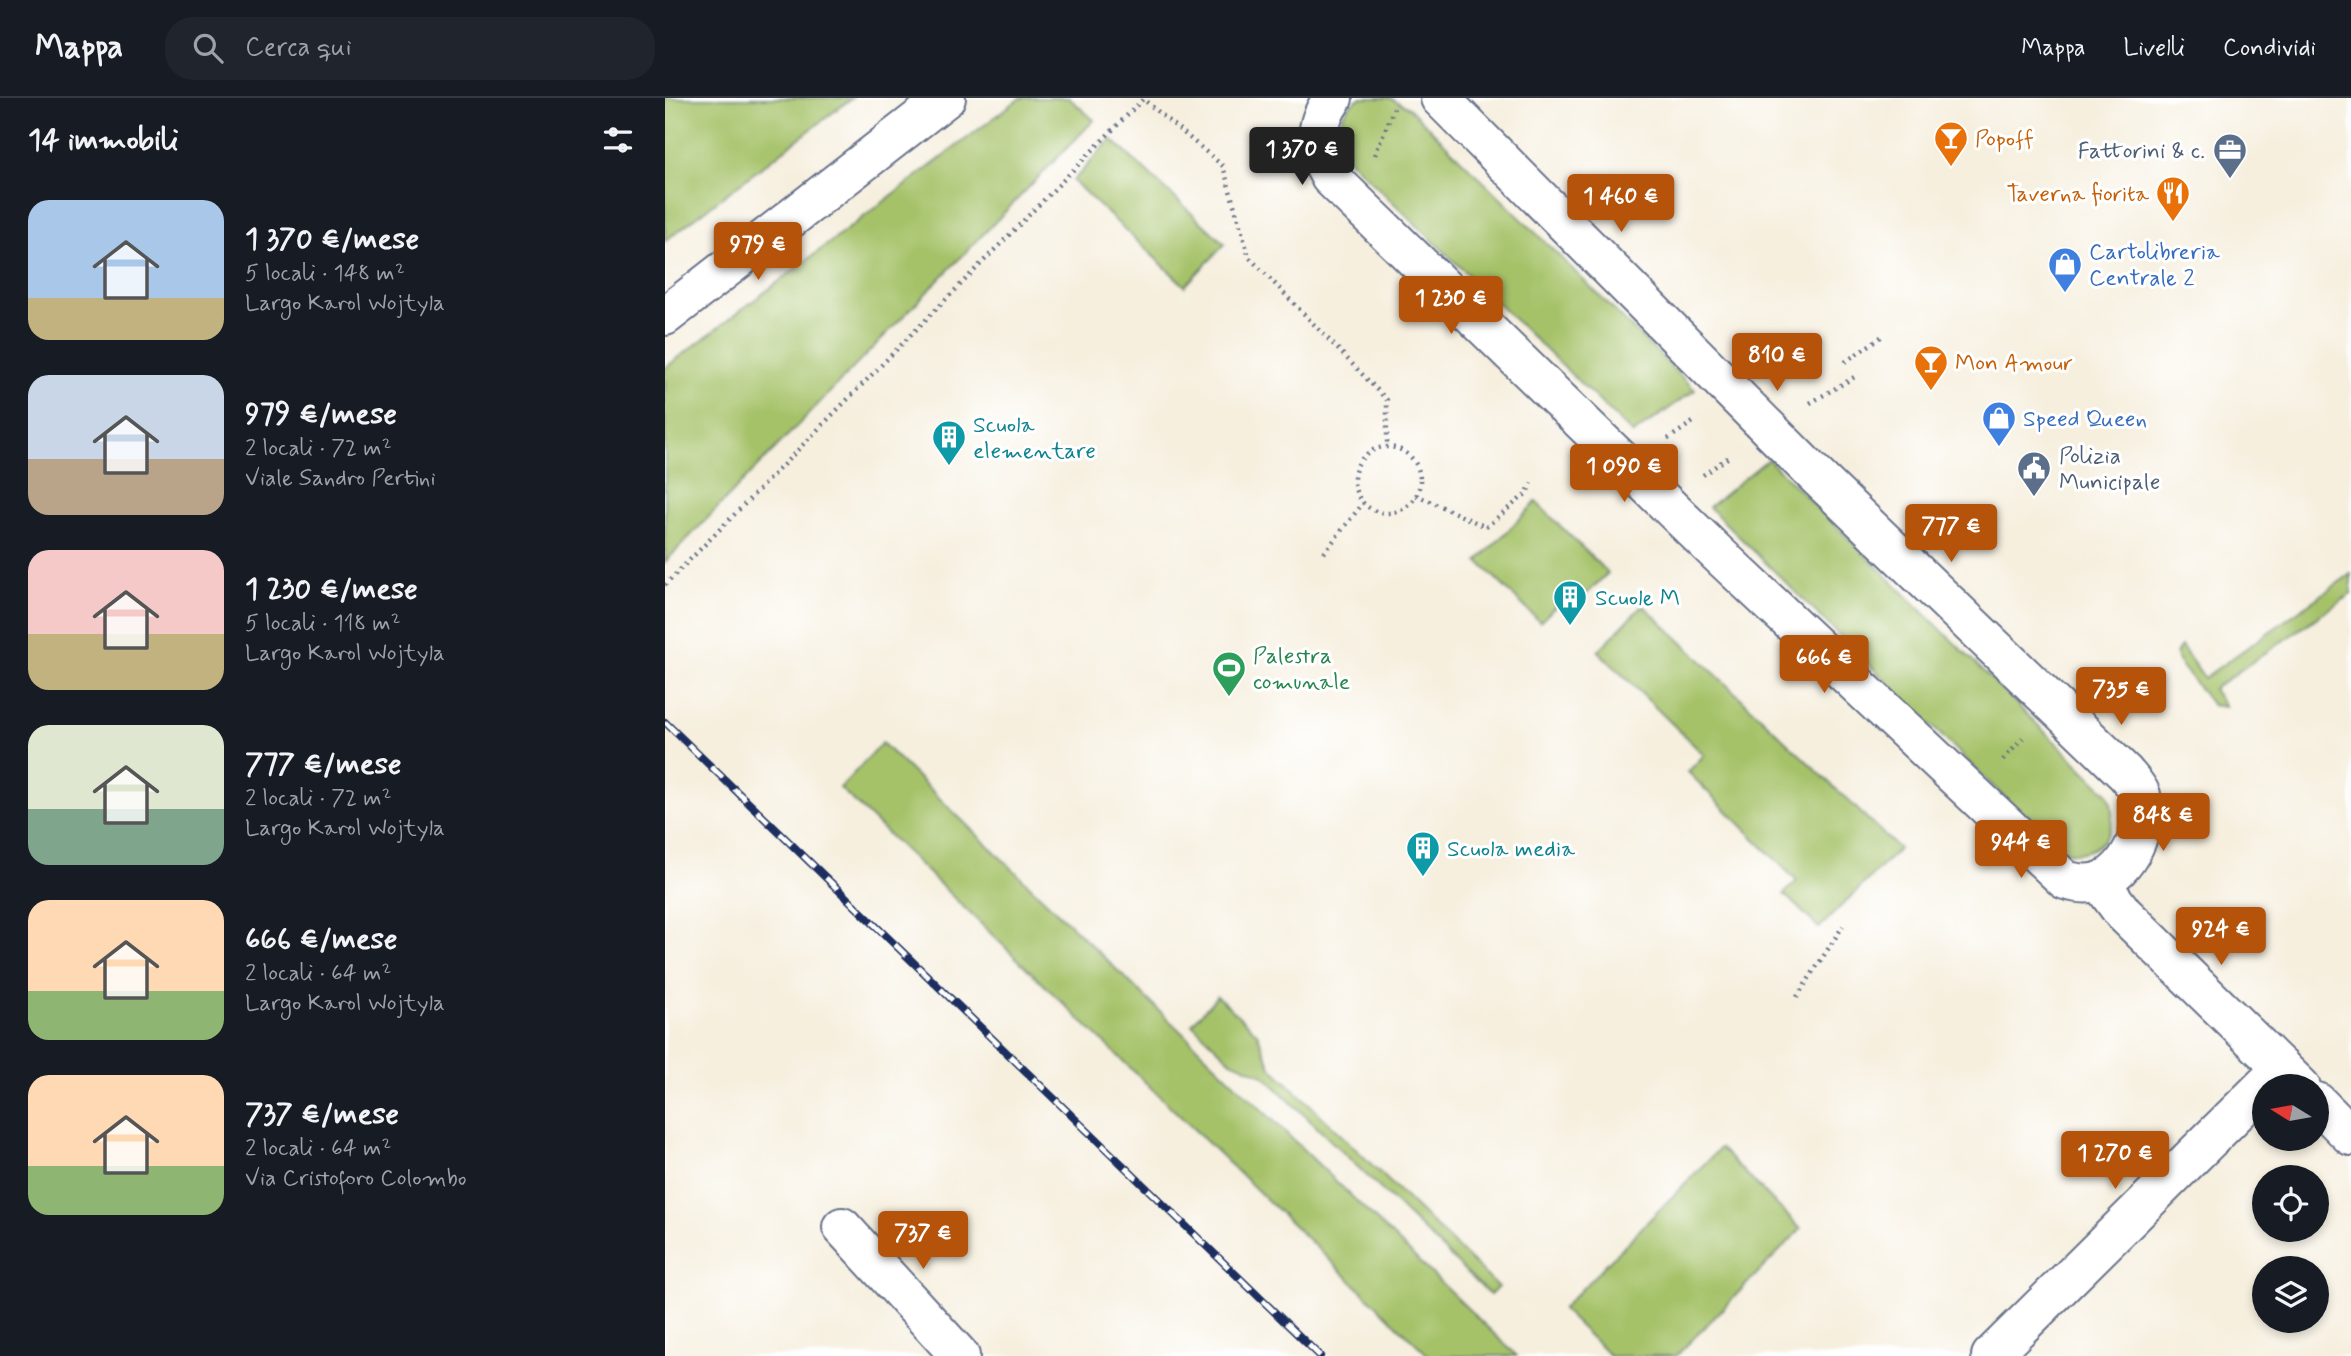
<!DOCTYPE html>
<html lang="it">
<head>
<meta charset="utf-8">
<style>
	body { margin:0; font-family:Mynerve,sans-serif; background:#20242c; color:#f1f3f6; height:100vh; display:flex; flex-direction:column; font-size:26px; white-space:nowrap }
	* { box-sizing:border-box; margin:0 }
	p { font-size:23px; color:#9ea1a6 }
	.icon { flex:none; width:38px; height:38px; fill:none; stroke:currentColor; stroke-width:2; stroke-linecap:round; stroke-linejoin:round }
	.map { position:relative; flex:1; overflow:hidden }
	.sheet { display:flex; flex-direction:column; background:#171b24; width:665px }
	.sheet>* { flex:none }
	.needle { width:46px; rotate:281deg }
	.fabs { position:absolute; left:1587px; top:976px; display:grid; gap:14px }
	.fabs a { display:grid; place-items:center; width:77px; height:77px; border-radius:50%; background:#171b24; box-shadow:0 4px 10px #0003; font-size:35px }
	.price { position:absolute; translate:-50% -60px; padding:0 16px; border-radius:7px; background:#b45309; color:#fff; font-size:23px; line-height:46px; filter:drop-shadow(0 2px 4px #0008) }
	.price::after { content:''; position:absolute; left:50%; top:42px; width:21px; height:16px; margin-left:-10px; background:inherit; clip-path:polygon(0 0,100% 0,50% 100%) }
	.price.active { background:#222; color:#fff }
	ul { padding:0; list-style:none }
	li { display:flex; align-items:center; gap:21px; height:175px; padding:0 28px }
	li span { display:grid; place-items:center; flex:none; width:196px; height:140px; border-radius:21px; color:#555 }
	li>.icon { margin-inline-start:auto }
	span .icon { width:84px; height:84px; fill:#fffc; stroke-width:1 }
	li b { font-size:30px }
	h2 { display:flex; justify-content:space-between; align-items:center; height:84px; padding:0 28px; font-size:30px }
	header { display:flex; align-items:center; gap:42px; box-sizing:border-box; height:98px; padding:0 35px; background:#171b24; border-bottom:2px solid #363941 }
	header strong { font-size:33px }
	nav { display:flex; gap:38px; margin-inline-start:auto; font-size:24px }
	.search { width:490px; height:63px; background:#20242c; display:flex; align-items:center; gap:18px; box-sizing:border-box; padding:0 24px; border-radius:28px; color:#9ea1a6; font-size:26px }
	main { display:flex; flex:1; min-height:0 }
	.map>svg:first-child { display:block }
	.green { fill:#a6c269; stroke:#607864; stroke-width:2 }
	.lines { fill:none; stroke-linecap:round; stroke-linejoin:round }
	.minor-casing { stroke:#68728b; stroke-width:42 }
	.path { stroke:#68728b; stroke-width:4.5; stroke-dasharray:2 5; stroke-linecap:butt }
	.minor { stroke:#fff; stroke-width:38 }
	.rail-casing { stroke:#1b2f5e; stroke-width:8 }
	.rail { stroke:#fff; stroke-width:5; stroke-dasharray:16; stroke-linecap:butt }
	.labels { text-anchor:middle; stroke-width:6; stroke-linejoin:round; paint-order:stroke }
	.food-label { font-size:23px; fill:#c56008; stroke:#fff; text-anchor:start }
	.service-label { font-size:23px; fill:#4e5e75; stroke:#fff; text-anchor:end }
	.shop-label { font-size:23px; fill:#366cbe; stroke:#fff; text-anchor:start }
	.culture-label { font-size:23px; fill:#0d838f; stroke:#fff; text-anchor:start }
	.leisure-label { font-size:23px; fill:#27864d; stroke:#fff; text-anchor:start }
</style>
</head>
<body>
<header>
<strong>Mappa</strong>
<div class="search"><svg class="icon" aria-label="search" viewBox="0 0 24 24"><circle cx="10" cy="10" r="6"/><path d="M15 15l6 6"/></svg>Cerca qui</div>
<nav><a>Mappa</a><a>Livelli</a><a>Condividi</a></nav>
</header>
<main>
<section class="sheet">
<h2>14 immobili<svg class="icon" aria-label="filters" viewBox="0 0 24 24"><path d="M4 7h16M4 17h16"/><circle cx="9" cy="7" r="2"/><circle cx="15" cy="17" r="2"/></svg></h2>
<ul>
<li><span style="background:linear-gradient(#a9c7e8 70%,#c2b280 0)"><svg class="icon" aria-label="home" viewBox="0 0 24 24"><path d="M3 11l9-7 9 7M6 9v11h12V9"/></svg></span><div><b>1 370 €/mese</b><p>5 locali · 148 m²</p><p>Largo Karol Wojtyla</p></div></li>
<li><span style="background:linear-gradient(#c9d6e8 60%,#b9a48a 0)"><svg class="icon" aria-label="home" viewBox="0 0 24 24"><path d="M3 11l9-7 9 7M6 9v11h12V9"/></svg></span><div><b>979 €/mese</b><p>2 locali · 72 m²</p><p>Viale Sandro Pertini</p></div></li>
<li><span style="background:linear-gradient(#f6c9c9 60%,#c2b280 0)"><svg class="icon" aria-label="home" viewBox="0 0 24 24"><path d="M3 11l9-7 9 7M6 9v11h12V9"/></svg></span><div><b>1 230 €/mese</b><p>5 locali · 118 m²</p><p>Largo Karol Wojtyla</p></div></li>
<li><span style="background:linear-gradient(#dfe7d0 60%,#7fa58c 0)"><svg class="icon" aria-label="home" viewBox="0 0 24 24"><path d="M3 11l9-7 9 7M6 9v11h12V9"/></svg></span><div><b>777 €/mese</b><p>2 locali · 72 m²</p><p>Largo Karol Wojtyla</p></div></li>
<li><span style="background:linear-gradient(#ffd9b3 65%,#8fb573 0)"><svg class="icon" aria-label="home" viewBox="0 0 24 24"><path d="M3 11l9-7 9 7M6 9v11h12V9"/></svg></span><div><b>666 €/mese</b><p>2 locali · 64 m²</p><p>Largo Karol Wojtyla</p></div></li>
<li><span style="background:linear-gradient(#ffd9b3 65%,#8fb573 0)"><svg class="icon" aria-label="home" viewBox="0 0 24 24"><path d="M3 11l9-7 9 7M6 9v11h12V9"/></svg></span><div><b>737 €/mese</b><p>2 locali · 64 m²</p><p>Via Cristoforo Colombo</p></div></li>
</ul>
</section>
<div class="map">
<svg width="1686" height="1258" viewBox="0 0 1686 1258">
	<rect width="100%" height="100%" fill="#fff"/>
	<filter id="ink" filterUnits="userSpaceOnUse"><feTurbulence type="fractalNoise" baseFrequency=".0143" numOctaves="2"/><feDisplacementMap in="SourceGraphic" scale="14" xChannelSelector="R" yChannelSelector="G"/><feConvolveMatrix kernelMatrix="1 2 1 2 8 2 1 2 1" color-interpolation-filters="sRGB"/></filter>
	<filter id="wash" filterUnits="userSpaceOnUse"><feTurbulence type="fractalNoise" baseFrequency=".00686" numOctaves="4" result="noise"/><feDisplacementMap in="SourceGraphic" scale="28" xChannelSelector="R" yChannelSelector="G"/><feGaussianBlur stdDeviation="1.57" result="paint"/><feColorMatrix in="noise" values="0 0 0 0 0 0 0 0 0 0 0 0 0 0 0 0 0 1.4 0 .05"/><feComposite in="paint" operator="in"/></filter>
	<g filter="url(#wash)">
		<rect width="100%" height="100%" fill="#f6efde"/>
		<g class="green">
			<polygon points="0,0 187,0 0,143"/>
			<polygon points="355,0 404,0 429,22 0,464 0,270"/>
			<path d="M695 0H725L744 10 1030 292 968 336 678 56C670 35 673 12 695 0Z"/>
			<polygon points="446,41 560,146 520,188 408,83"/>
			<path d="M1103 361 1443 696C1458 734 1432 764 1393 752L1044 409Z"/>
			<polygon points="871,404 943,475 909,508 900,499 875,524 813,463"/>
			<polygon points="1686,476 1686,496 1548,591 1560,609 1547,607 1513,563 1511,556 1516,548 1539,580"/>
			<polygon points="978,507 1234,751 1154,830 1119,796 1132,783 1023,674 1039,657 933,553"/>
			<polygon points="217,645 852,1258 764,1258 175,690"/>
			<polygon points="552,898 592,935 606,969 833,1189 825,1197 598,977 566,963 527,926"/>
			<polygon points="1055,1050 1136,1131 1011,1258 945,1258 897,1211"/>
		</g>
	</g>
	<g filter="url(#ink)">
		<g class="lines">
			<g class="minor-casing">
				<g id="minor">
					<path d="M668 0C649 26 649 52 665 79L1053 456 1400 782C1410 785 1421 787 1432 784 1464 775 1484 727 1476 697 1473 689 1466 682 1460 675L1141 368 775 0"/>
					<polyline points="0,218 281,0"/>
					<polyline points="1435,784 1458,815 1636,989"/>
					<polyline points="1652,1004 1686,1038"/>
					<polyline points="177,1129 295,1258"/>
					<polyline points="1326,1258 1617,970"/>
				</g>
			</g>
			<g class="path">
				<polyline points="710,57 729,10"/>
				<polyline points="1180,264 1219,237"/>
				<polyline points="1106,268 1156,239"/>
				<polyline points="1145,305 1193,277"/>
				<polyline points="1003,341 1031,322"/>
				<circle cx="722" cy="382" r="33"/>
				<polyline points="1038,377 1065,358"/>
				<polyline points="751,397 821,429 862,395 866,385"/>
				<polyline points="659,455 698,405"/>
				<polyline points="0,487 478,1 558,68 584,159 722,302 722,348"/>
				<polyline points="1338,662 1358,640"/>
				<polyline points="1132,899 1178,828"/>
			</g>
			<use href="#minor" class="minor"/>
			<g class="rail-casing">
				<polyline id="rail" points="0,624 655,1258"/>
			</g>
			<use href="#rail" class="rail"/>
		</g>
	</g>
	<defs>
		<g id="bar-pin" transform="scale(1.75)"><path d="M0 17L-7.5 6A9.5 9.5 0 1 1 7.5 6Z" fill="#e8710a" stroke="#fff"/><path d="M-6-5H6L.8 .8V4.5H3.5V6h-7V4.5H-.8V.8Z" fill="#fff"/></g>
		<g id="office-pin" transform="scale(1.75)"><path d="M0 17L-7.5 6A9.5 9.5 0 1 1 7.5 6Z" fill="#5c6f8a" stroke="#fff"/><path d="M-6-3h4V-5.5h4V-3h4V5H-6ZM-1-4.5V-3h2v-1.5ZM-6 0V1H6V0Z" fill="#fff"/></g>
		<g id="restaurant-pin" transform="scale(1.75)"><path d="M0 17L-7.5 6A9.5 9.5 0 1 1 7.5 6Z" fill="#e8710a" stroke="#fff"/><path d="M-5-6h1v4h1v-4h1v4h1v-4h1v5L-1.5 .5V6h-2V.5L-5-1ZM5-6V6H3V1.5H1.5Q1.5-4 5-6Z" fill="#fff"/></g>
		<g id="shop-pin" transform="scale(1.75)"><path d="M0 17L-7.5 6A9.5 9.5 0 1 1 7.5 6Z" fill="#3f7fe0" stroke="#fff"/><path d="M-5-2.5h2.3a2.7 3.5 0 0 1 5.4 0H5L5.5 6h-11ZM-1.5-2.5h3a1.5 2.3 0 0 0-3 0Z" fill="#fff"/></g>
		<g id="building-pin" transform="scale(1.75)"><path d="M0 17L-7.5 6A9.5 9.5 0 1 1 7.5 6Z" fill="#0f9aa8" stroke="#fff"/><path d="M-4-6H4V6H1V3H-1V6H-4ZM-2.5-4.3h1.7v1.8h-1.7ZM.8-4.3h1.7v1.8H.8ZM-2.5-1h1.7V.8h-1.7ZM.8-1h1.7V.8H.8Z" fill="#fff"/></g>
		<g id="civic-pin" transform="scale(1.75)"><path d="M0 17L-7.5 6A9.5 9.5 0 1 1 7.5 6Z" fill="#5c6f8a" stroke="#fff"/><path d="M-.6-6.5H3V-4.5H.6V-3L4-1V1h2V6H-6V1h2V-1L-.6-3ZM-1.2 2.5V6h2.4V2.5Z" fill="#fff"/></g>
		<g id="stadium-pin" transform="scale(1.75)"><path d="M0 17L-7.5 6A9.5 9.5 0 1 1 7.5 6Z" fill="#2e9e5b" stroke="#fff"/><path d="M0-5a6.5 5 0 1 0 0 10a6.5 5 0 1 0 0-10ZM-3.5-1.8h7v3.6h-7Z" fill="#fff"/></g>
	</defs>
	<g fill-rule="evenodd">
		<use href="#bar-pin" x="1286" y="40"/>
		<use href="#office-pin" x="1565" y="52"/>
		<use href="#restaurant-pin" x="1508" y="95"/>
		<use href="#shop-pin" x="1400" y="166"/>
		<use href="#bar-pin" x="1266" y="264"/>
		<use href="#shop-pin" x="1334" y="320"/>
		<use href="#building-pin" x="284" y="339"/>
		<use href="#civic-pin" x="1369" y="370"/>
		<use href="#building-pin" x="905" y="499"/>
		<use href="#stadium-pin" x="564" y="570"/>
		<use href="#building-pin" x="758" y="750"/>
	</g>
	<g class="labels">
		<g class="food-label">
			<text x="1310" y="48">Popoff</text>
			<text x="1484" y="103" text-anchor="end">Taverna fiorita</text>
			<text x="1290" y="272">Mon Amour</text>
		</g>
		<g class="service-label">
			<text x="1540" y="60">Fattorini &amp; c.</text>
			<text x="1394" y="365" text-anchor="start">Polizia<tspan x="1394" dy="26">Municipale</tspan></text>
		</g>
		<g class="shop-label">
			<text x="1424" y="161">Cartolibreria<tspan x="1424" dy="26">Centrale 2</tspan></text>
			<text x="1358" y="328">Speed Queen</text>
		</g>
		<g class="culture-label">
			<text x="308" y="334">Scuola<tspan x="308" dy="26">elementare</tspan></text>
			<text x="930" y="507">Scuole M</text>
			<text x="782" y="758">Scuola media</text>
		</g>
		<g class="leisure-label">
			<text x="588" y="565">Palestra<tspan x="588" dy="26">comunale</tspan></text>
		</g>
	</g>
</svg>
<div class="fabs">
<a><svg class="needle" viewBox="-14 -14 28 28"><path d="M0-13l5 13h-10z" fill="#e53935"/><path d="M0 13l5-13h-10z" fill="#9ea1a6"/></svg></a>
<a><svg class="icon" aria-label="locate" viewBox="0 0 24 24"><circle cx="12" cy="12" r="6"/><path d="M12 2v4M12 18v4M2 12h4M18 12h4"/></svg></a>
<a><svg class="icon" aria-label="layers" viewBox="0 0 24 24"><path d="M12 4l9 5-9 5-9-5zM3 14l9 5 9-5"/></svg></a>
</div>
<b class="price active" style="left:637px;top:89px">1 370 €</b>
<b class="price" style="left:956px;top:136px">1 460 €</b>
<b class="price" style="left:93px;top:184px">979 €</b>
<b class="price" style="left:786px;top:238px">1 230 €</b>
<b class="price" style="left:1112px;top:295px">810 €</b>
<b class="price" style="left:959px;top:406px">1 090 €</b>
<b class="price" style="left:1286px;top:466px">777 €</b>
<b class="price" style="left:1159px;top:597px">666 €</b>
<b class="price" style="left:1456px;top:629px">735 €</b>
<b class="price" style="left:1498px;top:755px">848 €</b>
<b class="price" style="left:1356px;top:782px">944 €</b>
<b class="price" style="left:1556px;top:869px">924 €</b>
<b class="price" style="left:1450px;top:1093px">1 270 €</b>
<b class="price" style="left:258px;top:1173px">737 €</b>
</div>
</main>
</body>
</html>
